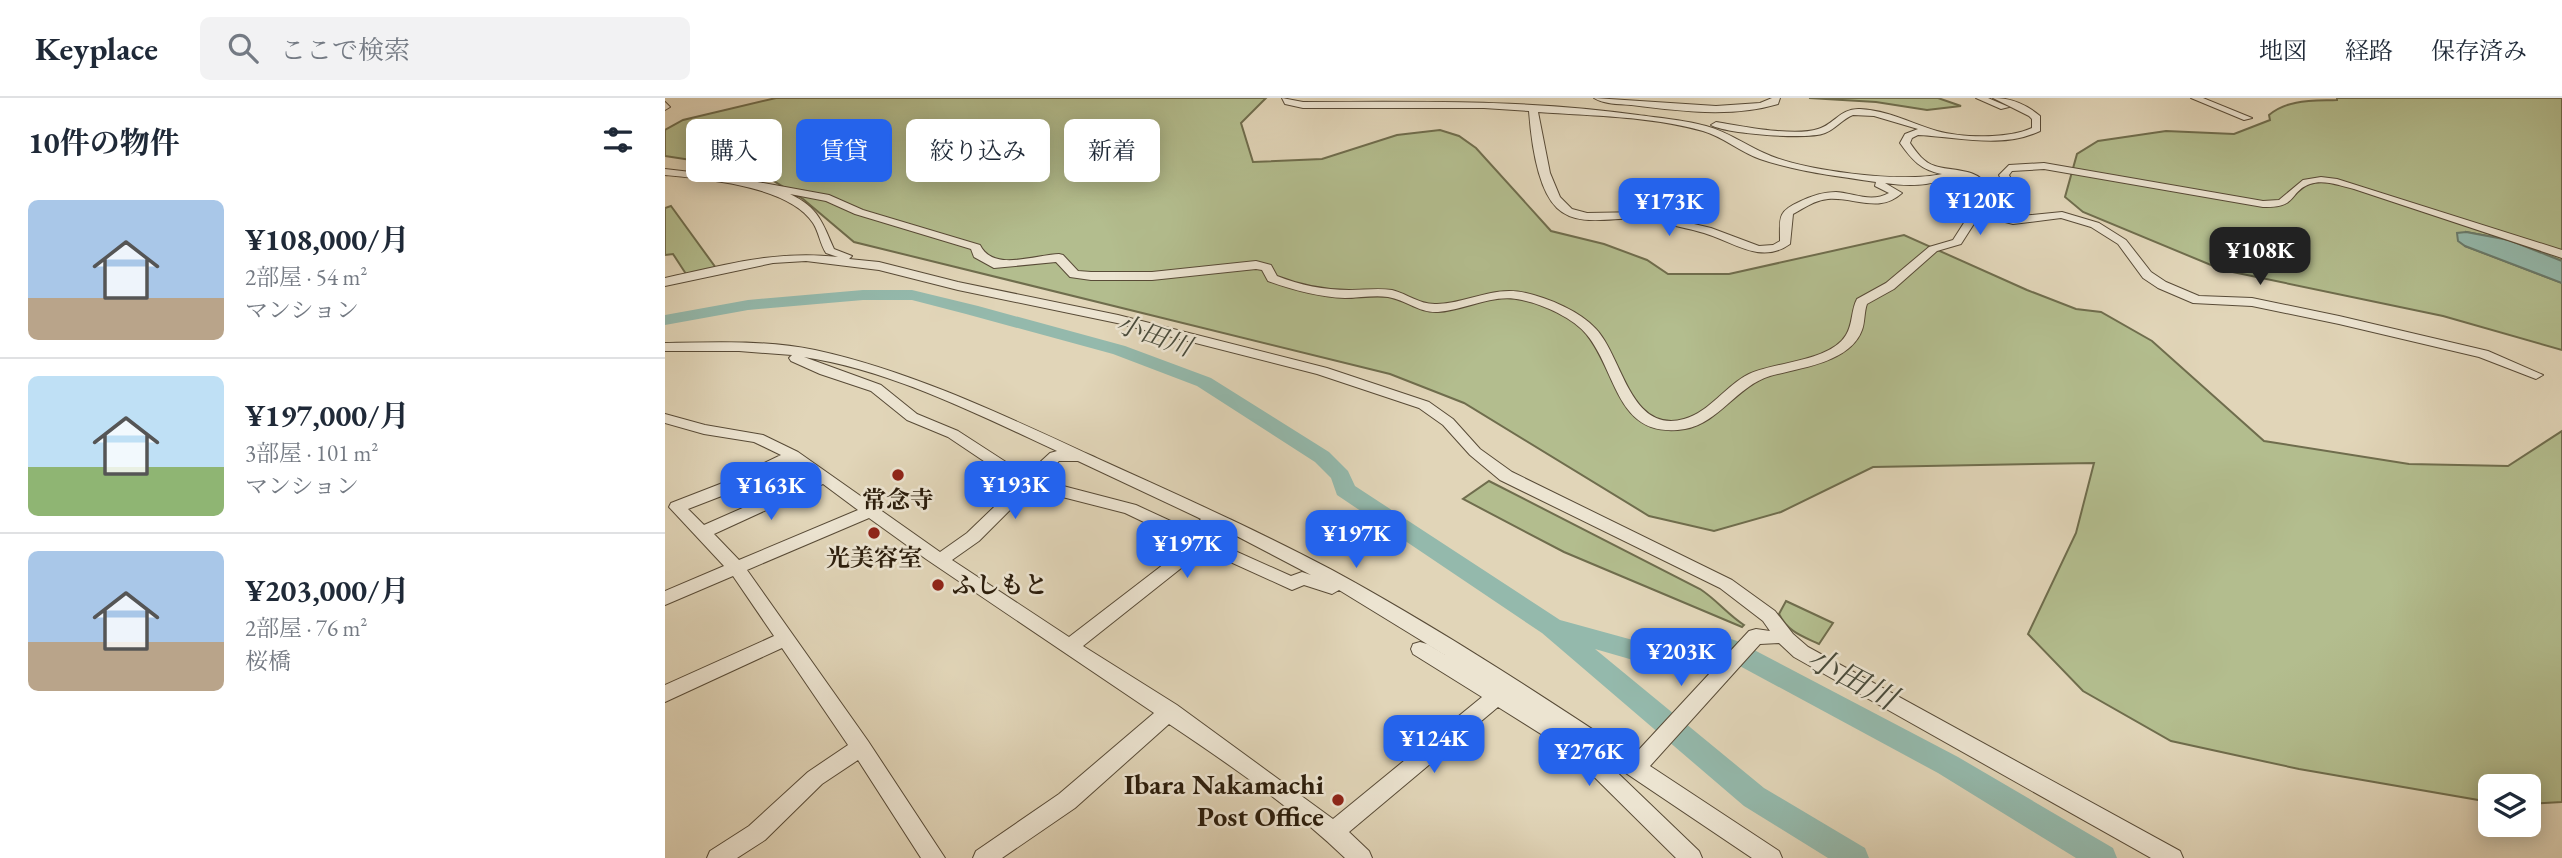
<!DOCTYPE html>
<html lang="ja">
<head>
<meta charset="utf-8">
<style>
	body { margin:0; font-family:"EB Garamond","Noto Serif JP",serif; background:#f2f2f3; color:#1f2937; height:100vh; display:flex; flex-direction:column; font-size:26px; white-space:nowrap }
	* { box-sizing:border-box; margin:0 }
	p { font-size:23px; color:#747a83 }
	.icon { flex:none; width:38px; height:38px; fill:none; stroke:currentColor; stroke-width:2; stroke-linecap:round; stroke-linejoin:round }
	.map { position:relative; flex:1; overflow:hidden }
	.drawer { display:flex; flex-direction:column; background:#fff; width:665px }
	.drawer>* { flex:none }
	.guide { position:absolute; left:21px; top:21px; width:665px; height:63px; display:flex; gap:14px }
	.controls { position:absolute; left:1813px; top:676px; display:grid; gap:14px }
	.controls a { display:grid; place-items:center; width:63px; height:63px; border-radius:10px; background:#fff; box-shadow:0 4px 18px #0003; font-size:35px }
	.price { position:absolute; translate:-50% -60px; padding:0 16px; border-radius:14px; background:#2563eb; color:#fff; font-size:23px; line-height:46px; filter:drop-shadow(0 2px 4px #0008) }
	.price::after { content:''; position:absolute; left:50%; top:42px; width:21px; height:16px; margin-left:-10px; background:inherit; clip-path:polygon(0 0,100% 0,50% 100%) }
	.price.active { background:#222; color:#fff }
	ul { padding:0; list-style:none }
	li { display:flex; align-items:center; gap:21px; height:175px; padding:0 28px }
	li+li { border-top:2px solid #e0e1e3 }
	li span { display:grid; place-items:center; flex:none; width:196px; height:140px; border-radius:10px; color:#555 }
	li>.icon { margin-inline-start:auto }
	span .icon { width:84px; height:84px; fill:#fffc; stroke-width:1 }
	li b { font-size:30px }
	h2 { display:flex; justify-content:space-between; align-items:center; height:84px; padding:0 28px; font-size:30px }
	.chip { padding:0 24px; border-radius:10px; background:#fff; box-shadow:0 4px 18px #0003; font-size:24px; line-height:63px }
	.chip.active { background:#2563eb; color:#fff }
	header { display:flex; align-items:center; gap:42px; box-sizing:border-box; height:98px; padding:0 35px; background:#fff; border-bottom:2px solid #e0e1e3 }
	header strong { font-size:33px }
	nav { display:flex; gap:38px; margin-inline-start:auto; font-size:24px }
	.search { width:490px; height:63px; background:#f2f2f3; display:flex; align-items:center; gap:18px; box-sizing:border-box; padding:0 24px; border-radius:10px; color:#747a83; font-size:26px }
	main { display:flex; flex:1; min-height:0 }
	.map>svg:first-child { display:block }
	.green { fill:#b3bd8e; stroke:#6f6d4d; stroke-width:2 }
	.water { fill:#94b9ac; stroke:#6a7b6c; stroke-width:2 }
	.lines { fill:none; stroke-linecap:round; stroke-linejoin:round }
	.river { fill:#94b9ac; fill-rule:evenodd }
	.minor-casing { stroke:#584b37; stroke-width:2 }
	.minor { fill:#ece4d1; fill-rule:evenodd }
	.poi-dot { fill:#8f2418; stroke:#ece4d1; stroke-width:2.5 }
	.labels { text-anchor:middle; stroke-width:5; stroke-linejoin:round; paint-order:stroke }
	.poi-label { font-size:24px; font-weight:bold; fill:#2b1d0c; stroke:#ece4d1 }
	.water-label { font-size:26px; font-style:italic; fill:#4a4c3c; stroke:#ece4d1 }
	.near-poi-label { font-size:28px; font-weight:bold; fill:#2b1d0c; stroke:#ece4d1; text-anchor:end }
	.near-water-label { font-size:32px; font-style:italic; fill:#4a4c3c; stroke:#ece4d1 }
</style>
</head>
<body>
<header>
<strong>Keyplace</strong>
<div class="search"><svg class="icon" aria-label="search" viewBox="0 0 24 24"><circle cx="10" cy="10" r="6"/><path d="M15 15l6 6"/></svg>ここで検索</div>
<nav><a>地図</a><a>経路</a><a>保存済み</a></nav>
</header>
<main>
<section class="drawer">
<h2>10件の物件<svg class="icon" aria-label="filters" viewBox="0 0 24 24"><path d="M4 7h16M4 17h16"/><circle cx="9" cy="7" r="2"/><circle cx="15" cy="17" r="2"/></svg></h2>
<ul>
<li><span style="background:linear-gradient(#a9c7e8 70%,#b9a48a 0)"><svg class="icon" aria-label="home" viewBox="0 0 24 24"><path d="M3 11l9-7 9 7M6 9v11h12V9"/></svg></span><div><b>¥108,000/月</b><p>2部屋 · 54 m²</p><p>マンション</p></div></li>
<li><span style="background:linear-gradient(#bfe0f5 65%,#8fb573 0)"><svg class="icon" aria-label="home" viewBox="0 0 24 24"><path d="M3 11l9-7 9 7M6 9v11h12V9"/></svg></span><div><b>¥197,000/月</b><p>3部屋 · 101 m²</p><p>マンション</p></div></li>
<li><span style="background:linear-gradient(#a9c7e8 65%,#b9a48a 0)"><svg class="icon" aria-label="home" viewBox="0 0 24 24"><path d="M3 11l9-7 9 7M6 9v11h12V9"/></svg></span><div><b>¥203,000/月</b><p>2部屋 · 76 m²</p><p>桜橋</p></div></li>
</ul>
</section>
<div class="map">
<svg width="1897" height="760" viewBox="0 0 1897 760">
	<rect width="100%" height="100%" fill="#e1d5b8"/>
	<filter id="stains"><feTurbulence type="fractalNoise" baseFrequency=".00286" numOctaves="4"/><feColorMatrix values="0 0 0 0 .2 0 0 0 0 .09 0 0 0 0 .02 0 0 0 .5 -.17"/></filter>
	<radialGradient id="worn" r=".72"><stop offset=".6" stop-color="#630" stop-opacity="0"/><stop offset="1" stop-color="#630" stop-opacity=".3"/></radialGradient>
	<g class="green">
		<polygon points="111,0 601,0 576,25 588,64 657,61 732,37 775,32 794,38 811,50 886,133 939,146 982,162 1003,176 1064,176 1239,137 1362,192 1411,211 1436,214 1487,243 1599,343 1744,366 1843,368 1897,333 1897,704 1864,706 1864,688 1825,688 1825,704 1634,671 1506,643 1418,593 1363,536 1411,435 1429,365 1208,369 1116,414 1049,433 984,418 799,305 725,276 189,144 138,101 91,72 0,58 0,32 18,22"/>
		<polygon points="1144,0 1273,0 1296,8 1262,12 1211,4"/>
		<path d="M1672 0H1897V163L1844 142 1801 134 1800 148 1897 185V252L1778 218 1558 172 1418 114 1400 99 1412 56 1433 43 1501 33 1569 36 1605 22 1604 17C1623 1 1648 3 1672 2Z"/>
		<polygon points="6,108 51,170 21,176 8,156 0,157 0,110"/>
		<path d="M824 383 1035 491C1052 502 1062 516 1079 527L1077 529 899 454 798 401Z"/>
		<path d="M1121 503 1168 525 1154 546C1137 538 1123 534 1114 516Z"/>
	</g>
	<polygon class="water" points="1801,134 1844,142 1897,163 1897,185 1800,148 1793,143 1792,135"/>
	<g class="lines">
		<polygon class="river" points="198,192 247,192 313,208 460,248 546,280 664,354 683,373 690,388 895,522 975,544 1063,540 1072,543 1293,659 1448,750 1452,760 1411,760 1273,675 1060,560 975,564 930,551 1099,690 1200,750 1204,760 1163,760 1079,708 877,535 672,397 666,380 650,364 532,288 448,256 301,216 247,202 198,202 83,212 0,227 0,217 83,202"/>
		<g class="minor-casing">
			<g id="minor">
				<path d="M617 0 638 4C750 4 862 1 973 17 995 20 1020 22 1041 28 1063 34 1079 46 1099 55 1137 73 1236 85 1277 76 1256 72 1247 62 1235 45L1240 36 1253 31 1209 18 1188 17C1177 21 1171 31 1160 35 1143 42 1061 36 1046 27L1051 24C1076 28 1129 39 1153 31 1170 26 1175 10 1195 11 1222 12 1248 26 1272 33 1297 40 1343 41 1367 30V21L1364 18 1328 0C1346 0 1361 6 1375 18V33C1337 51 1294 39 1253 37L1247 40 1245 45C1252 55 1258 64 1270 68 1284 73 1315 70 1321 88 1323 95 1321 104 1323 111L1331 115 1344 111 1348 105 1334 77 1344 67 1379 65 1598 103 1614 102 1638 82 1656 79 1672 81 1897 152V160L1689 91C1676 88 1659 81 1645 86 1623 94 1634 110 1598 109L1379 71 1347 73 1344 77 1358 105 1354 114 1345 119 1397 114 1434 125 1461 142 1486 174 1501 184 1534 198 1587 200 1674 218 1823 253 1878 277 1871 281 1814 259 1674 226 1587 208 1528 205 1493 190 1478 180 1453 146 1426 129 1396 120 1348 126 1317 118 1312 121 1296 146 1272 153 1229 191 1202 206C1199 214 1200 224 1197 232 1185 265 1134 270 1105 278 1072 288 1054 325 1020 331 951 342 953 275 922 237 909 220 877 206 857 202 827 195 802 212 773 214 754 215 741 202 723 199 709 197 694 200 680 200 654 199 628 192 603 183L597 172 591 171 487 182H426L405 179 391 164 329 170 309 159 306 151 190 116 161 103 125 96C154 110 157 124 169 151L187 158 184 161 214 164 293 184 453 217 662 270 764 304 788 321 815 351 847 374 1067 482 1110 513 1128 536 1143 549 1515 753 1518 760H1486L1129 559 1114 545 1095 546 985 668 1114 753 1117 760H1087L934 657 1034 753 1037 760H1011L903 653 833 609 684 734 704 753 707 760H680C627 709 565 667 504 626L410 710 337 760H308L311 753 394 696 489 615 261 461 204 420 82 472 203 643 280 760H256L193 662 157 686 100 742 72 760H42L45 753 84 728 143 674 183 647 117 550 0 604V587L109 538 68 478 0 507V493L59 468 4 409 6 405 55 386 116 357 89 344 39 336 0 325V316L40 327 98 337 133 354 275 454 302 435 353 386 283 339 242 322 206 293 155 276 126 263 124 260 127 257 74 253H0V245C50 244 101 242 150 252 246 273 336 316 425 357 506 394 588 430 667 472 770 528 870 593 968 658L1084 533 1091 531 1105 533 1098 523 1055 490 835 382 805 357 778 327 754 310 652 276 452 225 293 192 214 172 141 163 108 165 0 188V180C61 167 110 152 173 159L161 155C155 146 154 134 148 125 124 88 41 81 0 77V71L60 78 164 97 198 112 315 147C328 174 369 157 394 156L398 157 413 173 426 174H487L591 163 606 167 612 178C635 187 659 192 684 192 699 192 713 190 727 192 743 196 755 207 772 206 803 205 829 187 861 195 883 200 915 213 931 231 958 260 965 336 1019 321 1045 314 1061 287 1084 276 1110 264 1166 263 1181 237 1188 226 1186 212 1192 201L1221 185 1264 149 1288 142 1304 117 1312 112 1310 87C1293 74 1280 83 1261 86 1248 88 1233 87 1220 85L1237 95C1214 116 1190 99 1163 101 1150 102 1139 110 1128 116L1125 146C1096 167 1069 144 1039 135 1022 130 1004 127 987 122 958 115 916 133 892 110 872 91 866 40 864 13L819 10H638L620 6ZM873 14C927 18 985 18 1038 33 1059 39 1075 54 1095 61 1133 74 1172 78 1211 84L1210 88 1224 95C1206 105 1189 95 1171 94 1158 94 1146 98 1134 104 1112 114 1115 120 1115 143L1108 147 1094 148 1046 130 978 114 922 115 907 111 895 99 885 75ZM139 259C228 273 312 316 392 353L385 355 361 377 293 333 252 316 216 287ZM394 363H413L532 419 536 421 532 425 542 433 536 437 471 407 375 382ZM127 364 148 379 39 427 23 411 67 394ZM158 386 193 412 74 462 49 436ZM366 391 460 415 525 446 404 539 287 462 314 443ZM562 433 646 477 637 474 626 478 550 444ZM539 452 627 492 639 487 667 496 674 492 798 568 762 546 755 544 748 546 746 551 748 556 817 599 668 721 512 607 418 548Z"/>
				<path d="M929 0 1051 8 1095 5 1107 0H1115L1113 6C1067 20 1013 13 966 7 954 6 938 6 929 0Z"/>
				<polygon points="1311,0 1323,0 1344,9 1336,11"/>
				<polygon points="1526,0 1538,0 1587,20 1579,22"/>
				<polygon points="0,4 5,9 0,12"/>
			</g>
		</g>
		<use href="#minor" class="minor"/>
	</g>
	<g class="poi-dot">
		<circle cx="233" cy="377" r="7"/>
		<circle cx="209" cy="435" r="7"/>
		<circle cx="273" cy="487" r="7"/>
		<circle cx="673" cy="702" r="7"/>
	</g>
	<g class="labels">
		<g class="poi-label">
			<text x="233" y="410">常念寺</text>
			<text x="209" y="468">光美容室</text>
			<text x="287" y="495" text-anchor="start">ふしもと</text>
		</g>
		<g class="water-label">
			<text transform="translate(489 237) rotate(19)" y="9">小田川</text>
		</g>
		<g class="near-poi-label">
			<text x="659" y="696">Ibara Nakamachi<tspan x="659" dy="32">Post Office</tspan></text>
		</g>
		<g class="near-water-label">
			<text transform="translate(1187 580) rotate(28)" y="11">小田川</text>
		</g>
	</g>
	<rect width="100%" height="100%" filter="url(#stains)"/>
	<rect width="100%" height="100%" fill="url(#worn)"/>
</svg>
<div class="controls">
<a><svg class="icon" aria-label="layers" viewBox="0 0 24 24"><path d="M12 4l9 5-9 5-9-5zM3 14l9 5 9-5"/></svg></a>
</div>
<b class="price" style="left:1315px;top:139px">¥120K</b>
<b class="price" style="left:1004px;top:140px">¥173K</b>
<b class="price active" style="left:1595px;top:189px">¥108K</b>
<b class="price" style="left:350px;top:423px">¥193K</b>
<b class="price" style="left:106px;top:424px">¥163K</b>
<b class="price" style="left:691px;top:472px">¥197K</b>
<b class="price" style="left:522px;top:482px">¥197K</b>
<b class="price" style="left:1016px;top:590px">¥203K</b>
<b class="price" style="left:769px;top:677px">¥124K</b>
<b class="price" style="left:924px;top:690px">¥276K</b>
<div class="guide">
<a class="chip">購入</a>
<a class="chip active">賃貸</a>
<a class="chip">絞り込み</a>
<a class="chip">新着</a>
</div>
</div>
</main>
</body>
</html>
